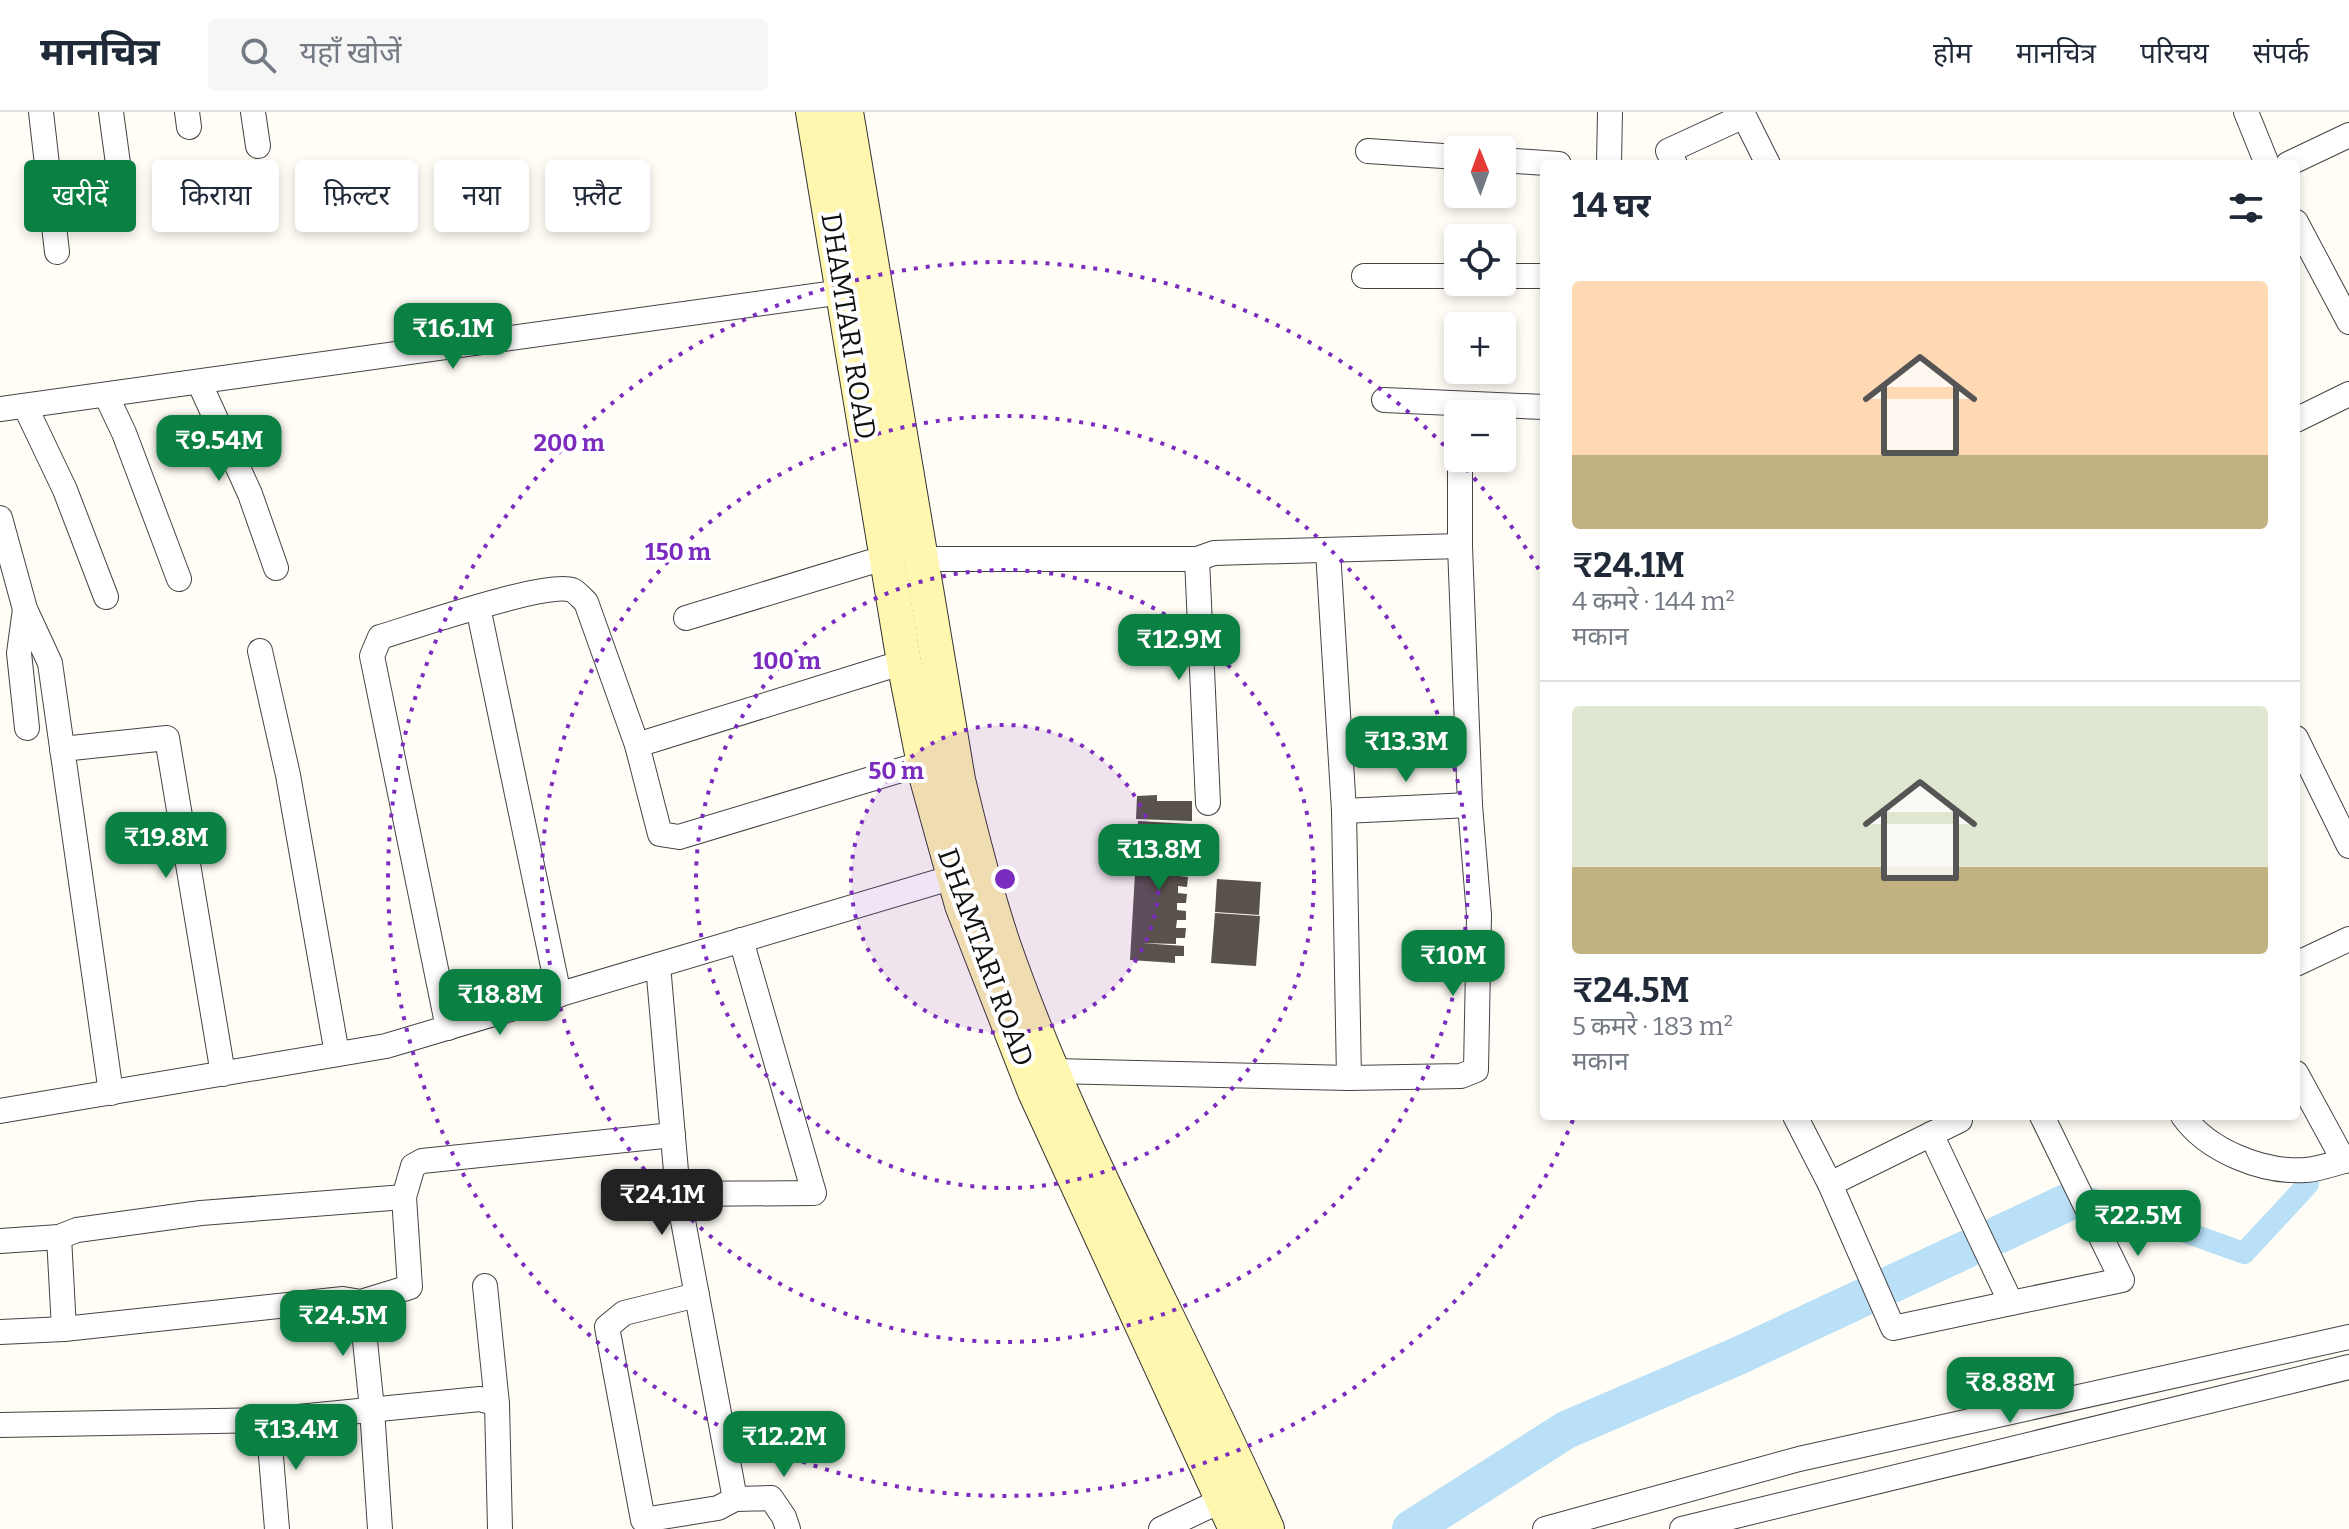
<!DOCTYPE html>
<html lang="hi">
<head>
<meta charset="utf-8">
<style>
	body { margin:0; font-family:Bitter,"Noto Sans Devanagari",serif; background:#f6f6f7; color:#1f2937; height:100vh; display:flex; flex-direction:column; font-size:30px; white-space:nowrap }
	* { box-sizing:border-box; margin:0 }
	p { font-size:26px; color:#747a83 }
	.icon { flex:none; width:44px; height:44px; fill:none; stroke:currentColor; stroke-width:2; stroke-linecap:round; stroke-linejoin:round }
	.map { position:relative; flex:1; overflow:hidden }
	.panel { position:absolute; left:1540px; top:48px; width:760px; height:960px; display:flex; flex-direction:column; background:#fff; border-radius:8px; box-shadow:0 4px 12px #0003 }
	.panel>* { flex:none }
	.guide { position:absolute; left:24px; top:48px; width:760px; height:72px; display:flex; gap:16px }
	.needle { width:52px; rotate:359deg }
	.controls { position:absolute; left:1444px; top:24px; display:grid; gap:16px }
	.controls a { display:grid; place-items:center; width:72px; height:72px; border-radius:8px; background:#fff; box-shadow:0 4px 12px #0003; font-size:40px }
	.price { position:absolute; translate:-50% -68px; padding:0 18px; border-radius:16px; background:#0b8043; color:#fff; font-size:26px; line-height:52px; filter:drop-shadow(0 2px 4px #0008) }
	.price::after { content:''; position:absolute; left:50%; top:48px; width:24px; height:18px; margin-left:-12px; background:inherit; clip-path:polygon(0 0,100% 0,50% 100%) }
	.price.active { background:#222; color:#fff }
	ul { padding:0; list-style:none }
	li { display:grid; align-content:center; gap:16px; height:424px; padding:0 32px }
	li+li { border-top:2px solid #e0e1e3 }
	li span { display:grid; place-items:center; height:248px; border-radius:8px; color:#555 }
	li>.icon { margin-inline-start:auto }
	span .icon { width:144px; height:144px; fill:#fffc; stroke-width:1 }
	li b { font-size:34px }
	h2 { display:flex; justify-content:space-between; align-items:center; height:96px; padding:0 32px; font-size:34px }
	.pill { padding:0 28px; border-radius:8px; background:#fff; box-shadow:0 4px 12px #0003; font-size:28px; line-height:72px }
	.pill.active { background:#0b8043; color:#fff }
	header { display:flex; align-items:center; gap:48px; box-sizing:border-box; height:112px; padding:0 40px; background:#fff; border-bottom:2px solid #e0e1e3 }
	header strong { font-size:38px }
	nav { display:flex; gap:44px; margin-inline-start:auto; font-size:28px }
	.search { width:560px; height:72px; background:#f6f6f7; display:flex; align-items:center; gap:20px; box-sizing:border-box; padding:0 28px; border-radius:8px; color:#747a83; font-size:30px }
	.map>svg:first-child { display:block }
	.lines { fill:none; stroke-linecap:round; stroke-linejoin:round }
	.canal { stroke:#b9e0f7; stroke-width:22 }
	.river { stroke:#b9e0f7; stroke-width:38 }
	.building { fill:#5a524d }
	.minor-casing { stroke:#444; stroke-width:26 }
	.secondary-casing { stroke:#333; stroke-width:36 }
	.minor { stroke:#fff; stroke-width:24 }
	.secondary { stroke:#fff6b0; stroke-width:34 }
	.ring { fill:none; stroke:#7b2cbf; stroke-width:4; stroke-dasharray:4 8 }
	.labels { text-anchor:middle; stroke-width:8; stroke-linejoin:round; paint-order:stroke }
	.street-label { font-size:28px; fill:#111; stroke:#fff }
	.centre { fill:#7b2cbf; stroke:#fff; stroke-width:4 }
	.ring-label { font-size:24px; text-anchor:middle; font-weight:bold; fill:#7b2cbf; stroke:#fff; stroke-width:8; stroke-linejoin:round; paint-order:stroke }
</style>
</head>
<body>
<header>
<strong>मानचित्र</strong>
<div class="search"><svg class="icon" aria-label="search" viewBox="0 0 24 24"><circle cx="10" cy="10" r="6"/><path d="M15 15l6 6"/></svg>यहाँ खोजें</div>
<nav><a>होम</a><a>मानचित्र</a><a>परिचय</a><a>संपर्क</a></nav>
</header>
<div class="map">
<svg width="2349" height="1417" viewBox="0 0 2349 1417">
	<rect width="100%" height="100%" fill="#fffdf5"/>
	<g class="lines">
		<polyline class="canal" points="2081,1083 2244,1141 2308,1072"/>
		<g class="river">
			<polyline points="1998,1123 2066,1091"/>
			<polyline points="1892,1172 1967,1137"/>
			<polyline points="1411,1417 1566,1318 1738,1244 1862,1186"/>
		</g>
	</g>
	<g class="building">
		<polygon points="1157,683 1157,689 1192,689 1192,709 1136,707 1137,684"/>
		<polygon points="1138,709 1191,712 1191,721 1182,721 1182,728 1190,729 1190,739 1181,738 1180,745 1145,743 1189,747 1188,757 1180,757 1179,764 1188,765 1187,775 1178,774 1178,781 1187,782 1186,791 1177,791 1177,798 1186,799 1186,808 1177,808 1176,816 1186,816 1185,826 1176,826 1176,832 1141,831 1184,834 1184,844 1175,844 1175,851 1130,848"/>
		<polygon points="1217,767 1261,770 1259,803 1215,800"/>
		<polygon points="1215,801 1260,804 1256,854 1211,851"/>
	</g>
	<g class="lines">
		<g class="minor-casing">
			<g id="minor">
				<polyline points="41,0 57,140"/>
				<polyline points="111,0 119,59"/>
				<polyline points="187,0 189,15"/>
				<polyline points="253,0 258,34"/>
				<polyline points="2246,0 2267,52"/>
				<polyline points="1368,39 1458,45"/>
				<polyline points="1502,48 1559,52"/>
				<polyline points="1609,52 1610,0"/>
				<polyline points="1675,52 1668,39 1744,4 1768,52"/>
				<polyline points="2288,52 2349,23"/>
				<polyline points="2296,110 2349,210"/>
				<polyline points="1364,164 1458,164"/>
				<polyline points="1502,164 1544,164"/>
				<polyline points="199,270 250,382 276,456"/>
				<polyline points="106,283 124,321 179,467"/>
				<polyline points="1384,288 1544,295"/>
				<polyline points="25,294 65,378 106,485"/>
				<polyline points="0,297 857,178"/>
				<polyline points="2296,308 2349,282"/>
				<polyline points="0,406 25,497 50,551 111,981"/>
				<polyline points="1328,439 1344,699 1349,966"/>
				<polyline points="920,447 1197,447 1214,441 1460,434"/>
				<polyline points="1197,447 1208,691"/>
				<polyline points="478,495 559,883"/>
				<polyline points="25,497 19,541 27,616"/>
				<polyline points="686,506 877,448 887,447"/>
				<polyline points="260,539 288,663 337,942"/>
				<polyline points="2296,626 2349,734"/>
				<polyline points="637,633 904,550"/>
				<polyline points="62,637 167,626 223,962"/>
				<polyline points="1344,699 1470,693"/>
				<polyline points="2296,852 2349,827"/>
				<polyline points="658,853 678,1082 735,1387"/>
				<path d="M448 916 372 544 380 525C414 515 546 469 572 478 577 480 582 487 586 490L637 633 660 722 679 725 924 651"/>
				<polyline points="1054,959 1349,966 1461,964 1476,958 1479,803 1470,693 1460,434 1460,346"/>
				<polyline points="2296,961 2344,1049"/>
				<polyline points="0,999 386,934 967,761"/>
				<polyline points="1795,1004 1830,1072 1960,1008 1958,1004"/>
				<path d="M2183 1004C2208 1039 2263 1061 2306 1058 2320 1057 2335 1051 2349 1048"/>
				<polyline points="1830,1072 1893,1216 2011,1191 1931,1022"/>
				<polyline points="678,1082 814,1081 741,828"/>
				<polyline points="59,1125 64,1217"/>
				<polyline points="0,1129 59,1125 77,1118 201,1101 404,1085"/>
				<polyline points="485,1174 497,1292"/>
				<polyline points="697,1183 624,1201 607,1215 643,1408 718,1396 735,1387 771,1386 784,1405 788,1417"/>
				<polyline points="361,1190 372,1297 380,1417"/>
				<polyline points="2011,1191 2122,1168 2042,1004"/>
				<polyline points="0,1220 64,1217 343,1187 361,1190 410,1175 404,1085 413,1054 422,1049 673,1023"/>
				<polyline points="268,1308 277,1417"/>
				<polyline points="0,1313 268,1308 480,1287 497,1292 500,1417"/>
				<polyline points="1161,1417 1235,1382"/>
				<polyline points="1545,1417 1799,1347 2349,1225"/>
				<polyline points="1682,1417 2349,1255"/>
			</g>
		</g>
		<g class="secondary-casing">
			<g id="secondary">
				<polyline points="813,0 904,550 927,667 962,793 1035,980 1236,1417"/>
				<path d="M846 0 958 668C971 723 985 778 1003 832 1073 1034 1181 1221 1267 1417"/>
			</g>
		</g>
		<use href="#minor" class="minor"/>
		<use href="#secondary" class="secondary"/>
	</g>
	<circle cx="1005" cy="767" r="154" fill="#7b2cbf" fill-opacity=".12"/>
	<g class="ring">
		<circle cx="1005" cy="767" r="154"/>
		<circle cx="1005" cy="767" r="309"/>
		<circle cx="1005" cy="767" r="463"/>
		<path d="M1573 1008A617 617 0 1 1 1542 463"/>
	</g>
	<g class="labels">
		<g class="street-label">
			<text transform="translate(849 214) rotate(81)" y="10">DHAMTARI ROAD</text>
			<text transform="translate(986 845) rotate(70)" y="10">DHAMTARI ROAD</text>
		</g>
	</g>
	<circle cx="1005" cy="767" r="12" class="centre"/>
	<g class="ring-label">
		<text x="569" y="339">200 m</text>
		<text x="678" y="448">150 m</text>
		<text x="787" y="557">100 m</text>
		<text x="896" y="667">50 m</text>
	</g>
</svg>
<div class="controls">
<a><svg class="needle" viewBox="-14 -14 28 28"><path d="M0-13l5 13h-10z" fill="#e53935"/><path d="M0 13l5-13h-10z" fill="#747a83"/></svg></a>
<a><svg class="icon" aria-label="locate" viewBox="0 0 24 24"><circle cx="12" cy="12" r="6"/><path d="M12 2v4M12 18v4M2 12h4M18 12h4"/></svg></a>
<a>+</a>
<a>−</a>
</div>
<b class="price" style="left:453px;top:259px">₹16.1M</b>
<b class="price" style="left:219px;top:371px">₹9.54M</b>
<b class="price" style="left:1179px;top:570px">₹12.9M</b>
<b class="price" style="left:1406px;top:672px">₹13.3M</b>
<b class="price" style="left:166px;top:768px">₹19.8M</b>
<b class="price" style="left:1159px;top:780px">₹13.8M</b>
<b class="price" style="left:1453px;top:886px">₹10M</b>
<b class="price" style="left:500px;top:925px">₹18.8M</b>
<b class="price active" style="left:662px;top:1125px">₹24.1M</b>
<b class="price" style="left:2138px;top:1146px">₹22.5M</b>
<b class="price" style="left:343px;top:1246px">₹24.5M</b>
<b class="price" style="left:2010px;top:1313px">₹8.88M</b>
<b class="price" style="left:296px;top:1360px">₹13.4M</b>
<b class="price" style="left:784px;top:1367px">₹12.2M</b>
<div class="guide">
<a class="pill active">खरीदें</a>
<a class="pill">किराया</a>
<a class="pill">फ़िल्टर</a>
<a class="pill">नया</a>
<a class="pill">फ़्लैट</a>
</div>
<section class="panel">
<h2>14 घर<svg class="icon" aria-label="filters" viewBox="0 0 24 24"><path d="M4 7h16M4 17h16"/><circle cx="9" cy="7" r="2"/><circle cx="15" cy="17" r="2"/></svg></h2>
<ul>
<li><span style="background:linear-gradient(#ffd9b3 70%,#c2b280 0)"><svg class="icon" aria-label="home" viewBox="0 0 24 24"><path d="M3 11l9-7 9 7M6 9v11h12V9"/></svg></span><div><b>₹24.1M</b><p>4 कमरे · 144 m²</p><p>मकान</p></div></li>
<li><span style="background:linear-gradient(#dfe7d0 65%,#c2b280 0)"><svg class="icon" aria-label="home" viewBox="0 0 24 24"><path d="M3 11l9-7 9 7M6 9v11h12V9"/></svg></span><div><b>₹24.5M</b><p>5 कमरे · 183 m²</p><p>मकान</p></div></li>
</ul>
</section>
</div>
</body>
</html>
